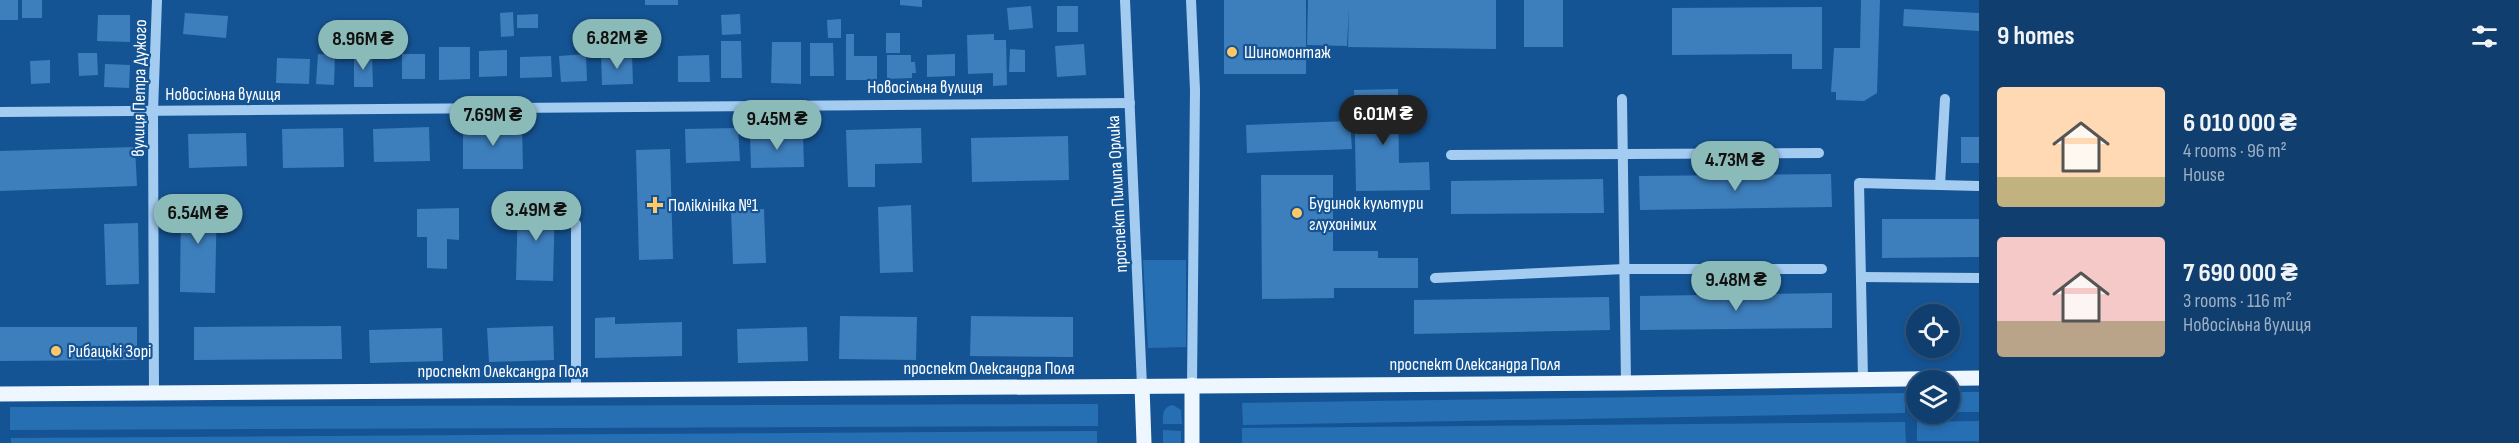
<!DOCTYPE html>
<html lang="en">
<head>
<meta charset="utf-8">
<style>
	body { margin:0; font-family:"Sofia Sans Condensed",sans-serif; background:#1e4a77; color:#f1f3f6; height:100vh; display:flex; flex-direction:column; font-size:22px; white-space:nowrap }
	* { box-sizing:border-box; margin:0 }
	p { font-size:20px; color:#9cafc3 }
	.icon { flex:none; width:33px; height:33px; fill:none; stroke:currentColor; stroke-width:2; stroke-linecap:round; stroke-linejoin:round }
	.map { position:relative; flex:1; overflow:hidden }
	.drawer { display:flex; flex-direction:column; background:#103f6f; width:540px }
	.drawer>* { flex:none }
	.fabs { position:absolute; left:1906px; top:304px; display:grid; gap:12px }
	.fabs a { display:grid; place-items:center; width:54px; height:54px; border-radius:50%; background:#103f6f; box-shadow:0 3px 9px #0003,0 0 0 2px #305882; font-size:30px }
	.price { position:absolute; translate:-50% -51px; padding:0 14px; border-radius:21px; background:#8bbbb9; color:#111; font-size:20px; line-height:39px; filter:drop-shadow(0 2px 3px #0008) }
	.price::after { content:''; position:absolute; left:50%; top:36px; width:18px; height:14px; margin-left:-9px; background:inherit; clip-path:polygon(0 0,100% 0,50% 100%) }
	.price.selected { background:#222; color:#fff }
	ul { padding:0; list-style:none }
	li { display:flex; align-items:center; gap:18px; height:150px; padding:0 18px }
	li span { display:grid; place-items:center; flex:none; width:168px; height:120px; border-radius:6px; color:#555 }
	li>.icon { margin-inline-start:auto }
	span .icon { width:72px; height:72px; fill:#fffc; stroke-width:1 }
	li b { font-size:26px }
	h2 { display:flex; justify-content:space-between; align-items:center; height:72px; padding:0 18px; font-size:26px }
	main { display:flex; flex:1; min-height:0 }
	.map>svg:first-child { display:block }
	.green { fill:#276fb3 }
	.building { fill:#3d7ebc }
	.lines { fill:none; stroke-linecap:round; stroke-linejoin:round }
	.minor { stroke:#a4ccf1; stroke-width:10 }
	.major { stroke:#eef6ff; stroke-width:15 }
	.poi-dot { fill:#ffc864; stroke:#155494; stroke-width:2 }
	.labels { text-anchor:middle; stroke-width:4.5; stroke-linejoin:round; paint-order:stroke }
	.poi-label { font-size:18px; fill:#fff; stroke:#155494; text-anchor:start }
	.street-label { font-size:18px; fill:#fff; stroke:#155494 }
</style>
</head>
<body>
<main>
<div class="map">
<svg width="1979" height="443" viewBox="0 0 1979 443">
	<rect width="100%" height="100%" fill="#155494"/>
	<g class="green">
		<polygon points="1143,260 1186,260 1186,347 1148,348"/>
		<rect x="1950" y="392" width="29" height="20"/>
		<polygon points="1905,393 1905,413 1243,425 1242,403"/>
		<polygon points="1098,404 1098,426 10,430 10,407"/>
		<path d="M1173 405 1181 410 1182 424H1163C1163 415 1162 407 1173 405Z"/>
		<polygon points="1979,421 1979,441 1917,441 1917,422"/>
		<polygon points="1905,422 1906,443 1242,443 1242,428"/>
		<polygon points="1163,430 1181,431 1181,443 1163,443"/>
		<polygon points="1097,431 1097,443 11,443 11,438"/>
	</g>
	<g class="building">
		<rect x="0" y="0" width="18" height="20"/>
		<rect x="22" y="0" width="20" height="18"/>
		<rect x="645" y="0" width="33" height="5"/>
		<polygon points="900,0 922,0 922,7 900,5"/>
		<rect x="1224" y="0" width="82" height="74"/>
		<polygon points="1308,0 1496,0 1496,49 1348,47 1349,7 1347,46 1307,45"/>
		<rect x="1524" y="0" width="39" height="47"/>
		<polygon points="1861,0 1880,0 1877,93 1864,101 1836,100 1836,92 1831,92 1834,48 1860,48"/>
		<polygon points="1031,6 1033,28 1009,30 1007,8"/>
		<rect x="1057" y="6" width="21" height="26"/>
		<polygon points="1822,7 1822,69 1792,69 1792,54 1672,55 1672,8"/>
		<polygon points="1904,9 1979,13 1979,31 1903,26"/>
		<polygon points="513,12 514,36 501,37 500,13"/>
		<polygon points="185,13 228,16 226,38 183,34"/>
		<polygon points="538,14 538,28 517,28 517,15"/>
		<polygon points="740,14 741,34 722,35 721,15"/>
		<polygon points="98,15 130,15 130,42 97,41"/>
		<polygon points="841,19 841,38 828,38 827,20"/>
		<rect x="886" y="33" width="14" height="20"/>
		<polygon points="846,34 854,34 854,56 877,56 877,80 846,80"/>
		<polygon points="994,34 994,40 1006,40 1007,85 993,86 993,73 968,74 967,35"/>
		<polygon points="721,41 741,41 742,78 721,78"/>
		<polygon points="772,42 801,42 801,84 771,83"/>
		<polygon points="810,43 833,43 834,76 810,76"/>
		<polygon points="1084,44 1086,75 1057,77 1055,46"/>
		<polygon points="439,47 470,47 470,79 439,80"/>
		<polygon points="1010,49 1025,50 1025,72 1009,72"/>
		<polygon points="507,50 507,76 479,77 479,51"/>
		<polygon points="78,53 97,53 98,75 79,76"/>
		<polygon points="318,54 335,55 334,85 316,84"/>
		<rect x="402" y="54" width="23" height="25"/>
		<polygon points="586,54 587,81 561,82 559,56"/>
		<polygon points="632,54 633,84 602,85 601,55"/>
		<polygon points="955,54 955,76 927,77 927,55"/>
		<polygon points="354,55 372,55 373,87 354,87"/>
		<polygon points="709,55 710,82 678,82 678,56"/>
		<polygon points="887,55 911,55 911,62 915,62 916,73 912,73 912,78 887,79"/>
		<polygon points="551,56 552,77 520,78 520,57"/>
		<polygon points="277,58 310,59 309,84 276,83"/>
		<polygon points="50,60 50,83 31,84 30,61"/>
		<polygon points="105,64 130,65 129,88 104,87"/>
		<polygon points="1398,89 1399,163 1429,162 1430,190 1356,191 1354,90"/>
		<polygon points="1350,121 1352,149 1247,153 1246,125"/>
		<polygon points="463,125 522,125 523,169 463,169"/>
		<polygon points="429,127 430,161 374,162 373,129"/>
		<polygon points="343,128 344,167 283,168 282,129"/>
		<polygon points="738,128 740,161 686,163 685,129"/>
		<polygon points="921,128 922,163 875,164 875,187 848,187 846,130"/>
		<polygon points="246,133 247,166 189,168 188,134"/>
		<polygon points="803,133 804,167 751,168 750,135"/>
		<polygon points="1068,136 1069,180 972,182 971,138"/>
		<rect x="1961" y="137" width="18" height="26"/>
		<polygon points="135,147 137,186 0,191 0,151"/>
		<polygon points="670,149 673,259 639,260 636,150"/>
		<polygon points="1831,174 1832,207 1640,210 1639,176"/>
		<polygon points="1261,175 1333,175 1333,251 1378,251 1378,258 1418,258 1418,288 1334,288 1334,298 1262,299"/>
		<polygon points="1603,179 1604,213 1451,214 1451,181"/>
		<polygon points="181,198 217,199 215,293 180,292"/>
		<polygon points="518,202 555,203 553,281 516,280"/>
		<polygon points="911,205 913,272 880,273 878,207"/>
		<polygon points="459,208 459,240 447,239 447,269 427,268 427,237 417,237 417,209"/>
		<polygon points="764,209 766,263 733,264 731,210"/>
		<polygon points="1882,219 1979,219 1979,257 1882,258"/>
		<polygon points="138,223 139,284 106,285 104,224"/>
		<polygon points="1832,293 1832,328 1640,330 1640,296"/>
		<polygon points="1609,297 1610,330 1414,334 1414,300"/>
		<polygon points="840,316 917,317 916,360 839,359"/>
		<polygon points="971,316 1073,317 1073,357 970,356"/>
		<polygon points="615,317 615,324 682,322 682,356 595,358 595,318"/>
		<polygon points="341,326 342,359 194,360 194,327"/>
		<polygon points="553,326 554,360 489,362 487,328"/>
		<polygon points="0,327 137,327 137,360 0,361"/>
		<polygon points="807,327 808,361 738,363 737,329"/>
		<polygon points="442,328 443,361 370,363 369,330"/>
	</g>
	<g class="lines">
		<g class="minor">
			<polyline points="1125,0 1142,386"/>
			<polyline points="1191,0 1195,90 1192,385"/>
			<polyline points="1622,99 1626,383"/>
			<polyline points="0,112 1130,103"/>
			<polyline points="1451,155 1819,153"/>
			<polyline points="1940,185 1945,99"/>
			<polyline points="1861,277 1979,278"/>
			<polyline points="1435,278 1624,269 1822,269"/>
			<polyline points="1863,379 1859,183 1979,186"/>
			<polyline points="576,390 576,224"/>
			<polyline points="154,394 153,111 157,0"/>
		</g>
		<g class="major">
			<polyline points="1142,386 1144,443"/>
			<polyline points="0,394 1626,383 1979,378"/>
			<polyline points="1192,443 1192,385"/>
		</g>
	</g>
	<g class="poi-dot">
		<circle cx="1232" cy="52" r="6"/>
		<path d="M652 196h6v6h6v6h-6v6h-6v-6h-6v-6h6z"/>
		<circle cx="1297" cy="213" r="6"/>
		<circle cx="56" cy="351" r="6"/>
	</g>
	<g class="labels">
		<g class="poi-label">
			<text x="1244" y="58">Шиномонтаж</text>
			<text x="1309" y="209">Будинок культури<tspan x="1309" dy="21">глухонімих</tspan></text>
			<text x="668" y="211">Поліклініка №1</text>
			<text x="68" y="357">Рибацькі Зорі</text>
		</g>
		<g class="street-label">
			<text x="925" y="93">Новосільна вулиця</text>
			<text transform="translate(139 88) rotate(-89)" y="6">вулиця Петра Дужого</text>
			<text x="223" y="100">Новосільна вулиця</text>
			<text transform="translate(1117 194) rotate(-93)" y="6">проспект Пилипа Орлика</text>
			<text x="1475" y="370">проспект Олександра Поля</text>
			<text x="989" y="374">проспект Олександра Поля</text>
			<text x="503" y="377">проспект Олександра Поля</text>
		</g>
	</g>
</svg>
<div class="fabs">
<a><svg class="icon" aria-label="locate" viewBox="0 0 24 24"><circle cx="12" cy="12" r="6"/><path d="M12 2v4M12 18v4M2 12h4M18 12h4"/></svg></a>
<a><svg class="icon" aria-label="layers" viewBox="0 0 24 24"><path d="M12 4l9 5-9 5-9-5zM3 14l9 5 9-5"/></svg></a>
</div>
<b class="price" style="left:617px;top:70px">6.82M ₴</b>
<b class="price" style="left:363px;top:71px">8.96M ₴</b>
<b class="price selected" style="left:1383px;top:146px">6.01M ₴</b>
<b class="price" style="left:493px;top:147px">7.69M ₴</b>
<b class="price" style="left:777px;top:151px">9.45M ₴</b>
<b class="price" style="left:1735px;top:192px">4.73M ₴</b>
<b class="price" style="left:536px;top:242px">3.49M ₴</b>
<b class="price" style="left:198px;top:245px">6.54M ₴</b>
<b class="price" style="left:1736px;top:312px">9.48M ₴</b>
</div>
<section class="drawer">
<h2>9 homes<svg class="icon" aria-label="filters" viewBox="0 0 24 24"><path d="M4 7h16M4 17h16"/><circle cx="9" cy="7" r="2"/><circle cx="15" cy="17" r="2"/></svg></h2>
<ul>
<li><span style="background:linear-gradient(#ffd9b3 75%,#c2b280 0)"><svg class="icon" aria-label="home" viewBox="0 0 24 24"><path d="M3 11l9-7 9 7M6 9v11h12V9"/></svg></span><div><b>6 010 000 ₴</b><p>4 rooms · 96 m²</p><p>House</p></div></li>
<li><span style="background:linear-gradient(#f6c9c9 70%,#b9a48a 0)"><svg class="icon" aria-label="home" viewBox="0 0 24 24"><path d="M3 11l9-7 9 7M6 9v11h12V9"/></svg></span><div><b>7 690 000 ₴</b><p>3 rooms · 116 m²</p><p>Новосільна вулиця</p></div></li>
</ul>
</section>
</main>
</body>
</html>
